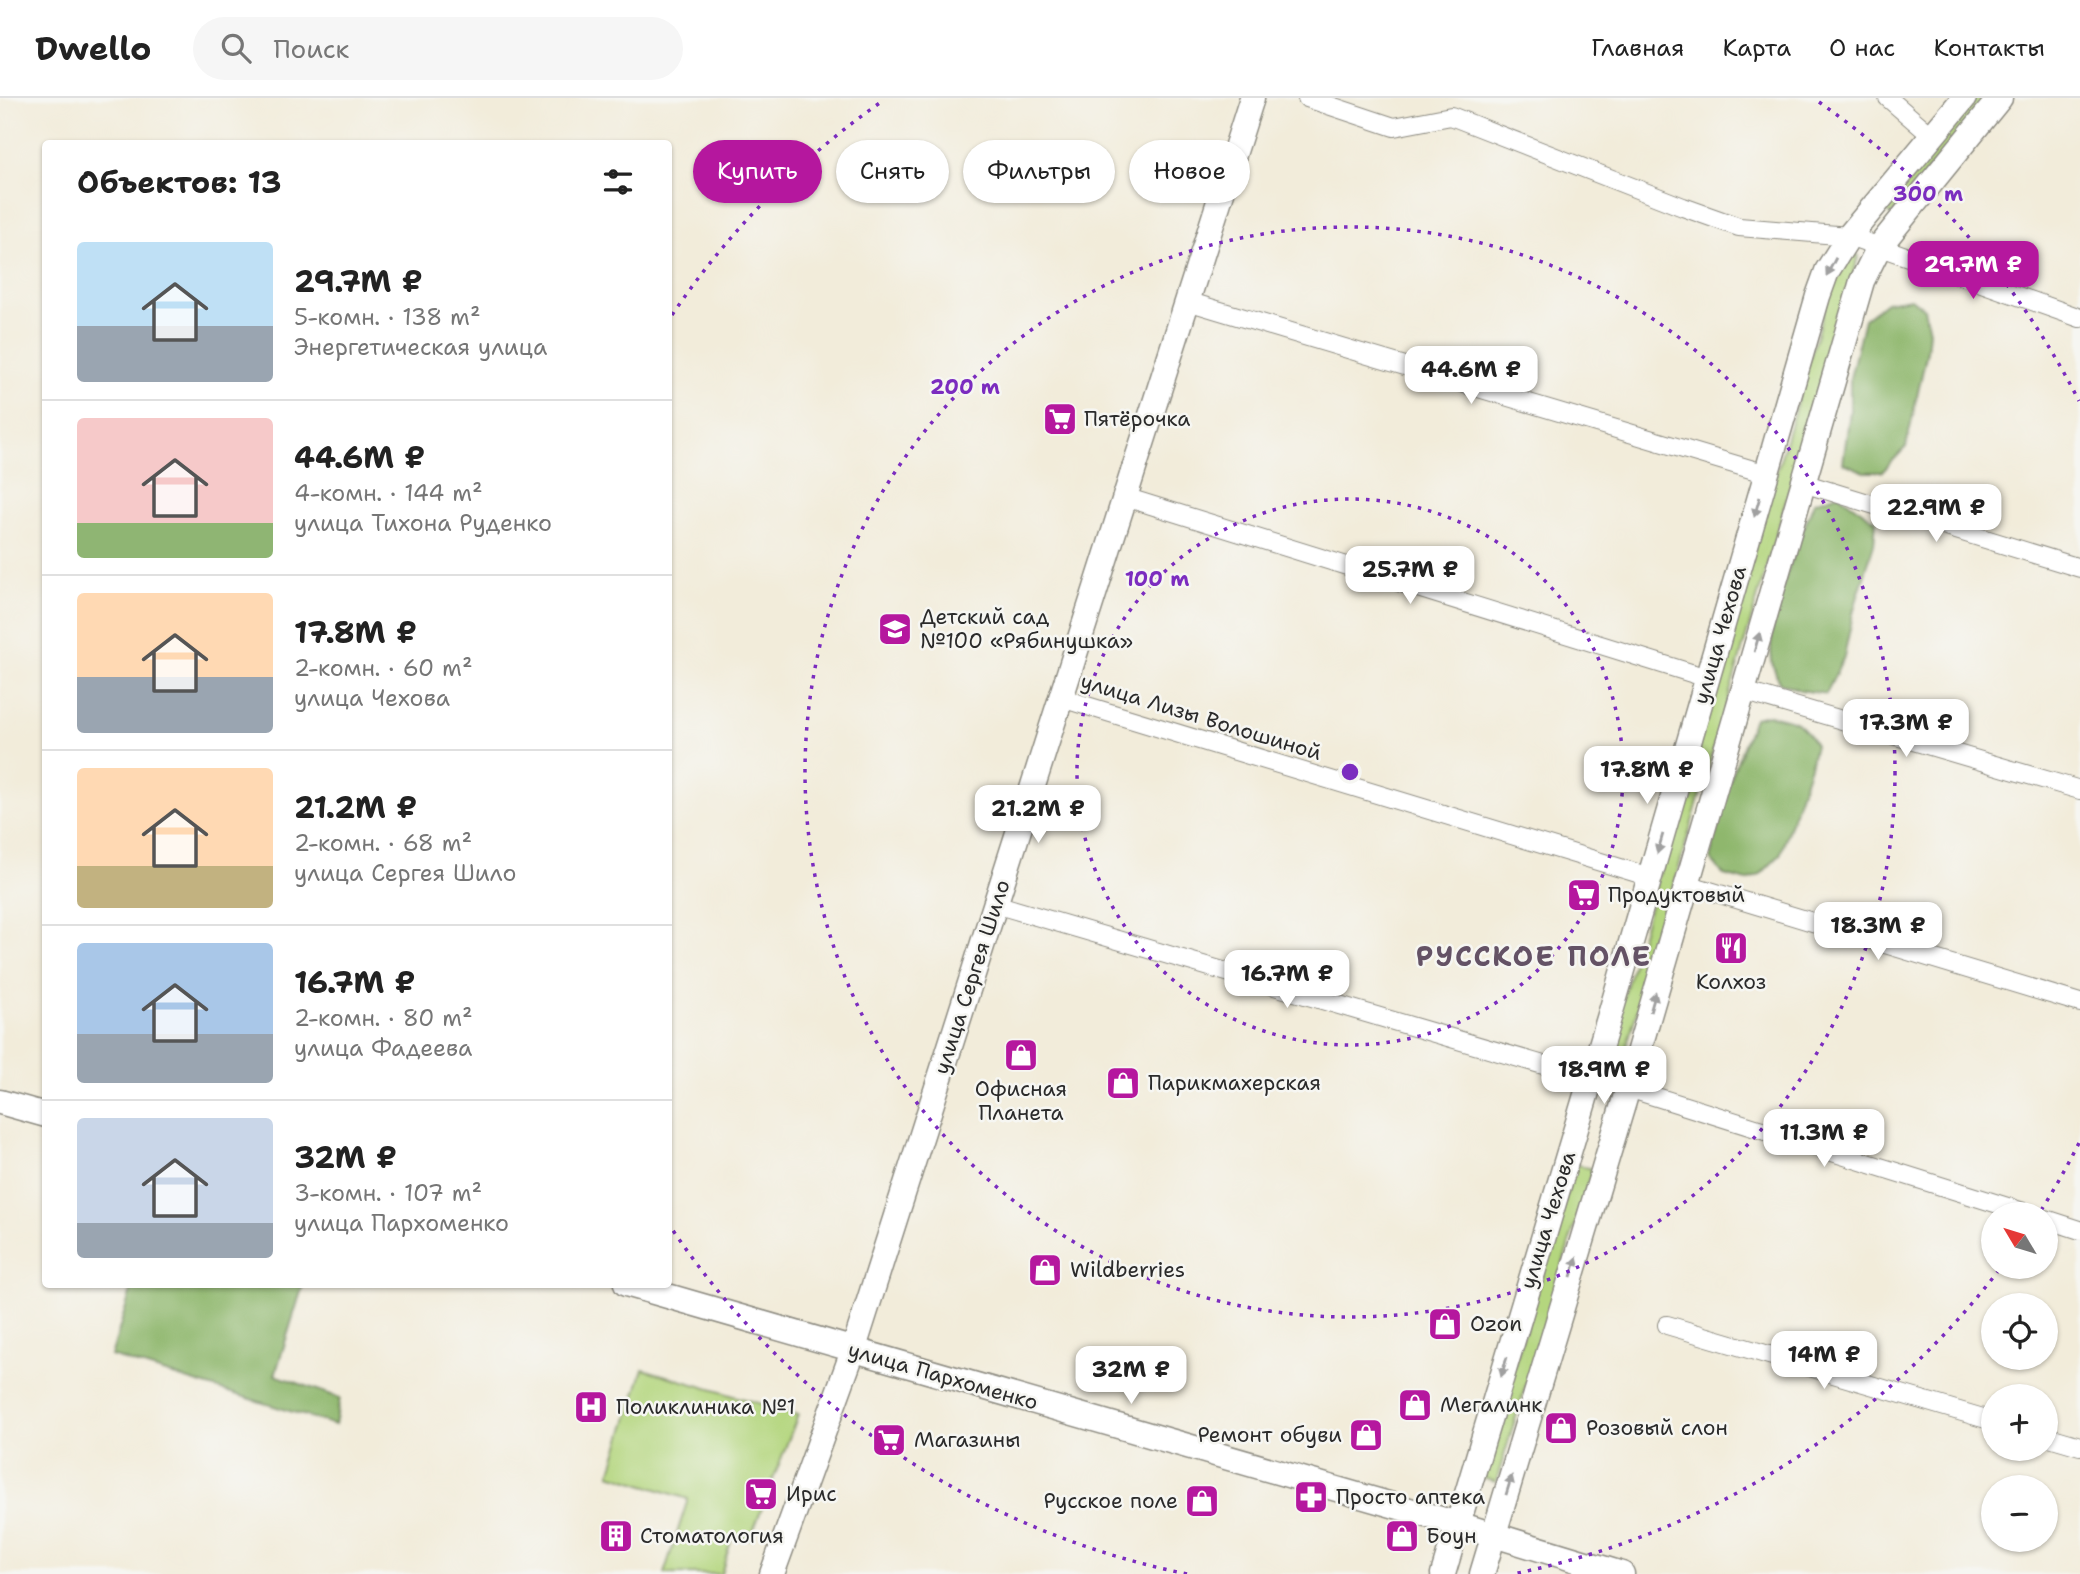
<!DOCTYPE html>
<html lang="ru">
<head>
<meta charset="utf-8">
<style>
	body { margin:0; font-family:"Shantell Sans",sans-serif; background:#f6f6f6; color:#222; height:100vh; display:flex; flex-direction:column; font-size:26px; white-space:nowrap }
	* { box-sizing:border-box; margin:0 }
	p { font-size:23px; color:#767676 }
	.icon { flex:none; width:38px; height:38px; fill:none; stroke:currentColor; stroke-width:2; stroke-linecap:round; stroke-linejoin:round }
	.map { position:relative; flex:1; overflow:hidden }
	.sheet { position:absolute; left:42px; top:42px; width:630px; height:1148px; display:flex; flex-direction:column; background:#fff; border-radius:7px; box-shadow:0 2px 5px #0004 }
	.sheet>* { flex:none }
	.banner { position:absolute; left:693px; top:42px; width:665px; height:63px; display:flex; gap:14px }
	.needle { width:46px; rotate:308deg }
	.tools { position:absolute; left:1981px; top:1104px; display:grid; gap:14px }
	.tools a { display:grid; place-items:center; width:77px; height:77px; border-radius:50%; background:#fff; box-shadow:0 2px 5px #0004; font-size:35px }
	.price { position:absolute; translate:-50% -60px; padding:0 16px; border-radius:14px; background:#fff; color:#222; font-size:23px; line-height:46px; filter:drop-shadow(0 2px 4px #0008) }
	.price::after { content:''; position:absolute; left:50%; top:42px; width:21px; height:16px; margin-left:-10px; background:inherit; clip-path:polygon(0 0,100% 0,50% 100%) }
	.price.current { background:#b5179e; color:#fff }
	ul { padding:0; list-style:none }
	li { display:flex; align-items:center; gap:21px; height:175px; padding:0 35px }
	li+li { border-top:2px solid #e0e0e0 }
	li span { display:grid; place-items:center; flex:none; width:196px; height:140px; border-radius:7px; color:#555 }
	li>.icon { margin-inline-start:auto }
	span .icon { width:84px; height:84px; fill:#fffc; stroke-width:1 }
	li b { font-size:30px }
	h2 { display:flex; justify-content:space-between; align-items:center; height:84px; padding:0 35px; font-size:30px }
	.tag { padding:0 24px; border-radius:32px; background:#fff; box-shadow:0 2px 5px #0004; font-size:24px; line-height:63px }
	.tag.current { background:#b5179e; color:#fff }
	header { display:flex; align-items:center; gap:42px; box-sizing:border-box; height:98px; padding:0 35px; background:#fff; border-bottom:2px solid #e0e0e0 }
	header strong { font-size:33px }
	nav { display:flex; gap:38px; margin-inline-start:auto; font-size:24px }
	.search { width:490px; height:63px; background:#f6f6f6; display:flex; align-items:center; gap:18px; box-sizing:border-box; padding:0 24px; border-radius:38px; color:#767676; font-size:26px }
	.map>svg:first-child { display:block }
	.green { fill:#b4d67e; stroke:#708054; stroke-width:2 }
	.forest { fill:#8fb76d; stroke:#5d714c; stroke-width:2 }
	.lines { fill:none; stroke-linecap:round; stroke-linejoin:round }
	.street-casing { stroke:#8e8c82; stroke-width:20 }
	.secondary-casing { stroke:#8e8c82; stroke-width:27 }
	.street { stroke:#fff; stroke-width:18 }
	.secondary { stroke:#fff; stroke-width:24 }
	.oneway { fill:#a0a0a0 }
	.ring { fill:none; stroke:#7b2cbf; stroke-width:3.5; stroke-dasharray:3.5 7 }
	.labels { text-anchor:middle; stroke-width:5; stroke-linejoin:round; paint-order:stroke }
	.poi-label { font-size:21px; fill:#2b2b2b; stroke:#f6f6f2; text-anchor:start }
	.street-label { font-size:21px; fill:#2b2b2b; stroke:#f6f6f2 }
	.district-label { font-size:28px; font-weight:bold; letter-spacing:2px; fill:#645265; stroke:#f6f6f2 }
	.centre { fill:#7b2cbf; stroke:#f6f6f2; stroke-width:3.5 }
	.ring-label { font-size:21px; text-anchor:middle; font-weight:bold; fill:#7b2cbf; stroke:#f6f6f2; stroke-width:5; stroke-linejoin:round; paint-order:stroke }
</style>
</head>
<body>
<header>
<strong>Dwello</strong>
<div class="search"><svg class="icon" aria-label="search" viewBox="0 0 24 24"><circle cx="10" cy="10" r="6"/><path d="M15 15l6 6"/></svg>Поиск</div>
<nav><a>Главная</a><a>Карта</a><a>О нас</a><a>Контакты</a></nav>
</header>
<div class="map">
<svg width="2080" height="1476" viewBox="0 0 2080 1476">
	<rect width="100%" height="100%" fill="#f6f6f2"/>
	<filter id="ink" filterUnits="userSpaceOnUse"><feTurbulence type="fractalNoise" baseFrequency=".0143" numOctaves="2"/><feDisplacementMap in="SourceGraphic" scale="14" xChannelSelector="R" yChannelSelector="G"/><feConvolveMatrix kernelMatrix="1 2 1 2 8 2 1 2 1" color-interpolation-filters="sRGB"/></filter>
	<filter id="wash" filterUnits="userSpaceOnUse"><feTurbulence type="fractalNoise" baseFrequency=".00686" numOctaves="4" result="noise"/><feDisplacementMap in="SourceGraphic" scale="28" xChannelSelector="R" yChannelSelector="G"/><feGaussianBlur stdDeviation="1.57" result="paint"/><feColorMatrix in="noise" values="0 0 0 0 0 0 0 0 0 0 0 0 0 0 0 0 0 1.4 0 .05"/><feComposite in="paint" operator="in"/></filter>
	<g filter="url(#wash)">
		<rect width="100%" height="100%" fill="#f2ecda"/>
		<g class="green">
			<polygon points="1974,0 1988,0 1891,117 1882,110"/>
			<polygon points="1853,155 1859,158 1844,203 1624,957 1608,952 1828,198 1839,173"/>
			<polygon points="1576,1066 1592,1071 1496,1384 1480,1379"/>
			<polygon points="643,1271 798,1317 750,1441 733,1436 721,1476 664,1476 688,1401 610,1376"/>
		</g>
		<g class="forest">
			<polygon points="1911,200 1924,210 1929,233 1927,253 1906,349 1882,374 1865,374 1843,365 1850,313 1850,280 1864,221 1886,204"/>
			<path d="M1838 396 1876 423 1874 446 1854 511 1844 559 1826 596 1800 592 1779 584C1777 577 1773 570 1772 563 1765 517 1798 447 1814 404Z"/>
			<path d="M1768 617C1794 622 1802 623 1815 647L1810 668 1780 757 1760 777 1747 783 1724 777 1710 761 1727 690 1754 620Z"/>
			<polygon points="133,1186 303,1187 275,1277 340,1300 335,1327 111,1258"/>
		</g>
	</g>
	<g filter="url(#ink)">
		<g class="lines">
			<g class="street-casing">
				<g id="street">
					<polyline points="1307,0 1394,29 1451,18 1683,109 1739,129 1849,138 2080,220"/>
					<polyline points="1888,0 1932,38"/>
					<polyline points="1187,203 1767,376"/>
					<polyline points="1803,385 2080,470"/>
					<polyline points="1125,399 1707,580"/>
					<polyline points="1743,593 2080,692"/>
					<polyline points="1061,600 1650,779"/>
					<polyline points="1687,786 2080,905"/>
					<polyline points="995,806 1591,981"/>
					<polyline points="1628,990 2030,1116"/>
					<polyline points="2046,1121 2080,1132"/>
					<polyline points="1667,1227 1993,1323"/>
					<polyline points="2046,1338 2080,1348"/>
				</g>
			</g>
			<g class="secondary-casing">
				<g id="secondary">
					<polyline points="0,1004 46,1017"/>
					<polyline points="626,1186 1458,1426 1622,1476"/>
					<polyline points="772,1476 853,1253 1252,0"/>
					<polyline points="1443,1476 1612,910 1818,198 1827,173 1849,138 1964,0"/>
					<polyline points="1482,1476 1628,990 1862,183 1879,149 2000,0"/>
				</g>
			</g>
			<use href="#street" class="street"/>
			<use href="#secondary" class="secondary"/>
		</g>
		<defs><path id="oneway-solid" d="M-6-.8H1V-3.2L6.5 0L1 3.2V.8H-6Z" transform="scale(1.75)"/></defs>
		<g class="oneway">
			<use href="#oneway-solid" transform="translate(1831 169) rotate(118)"/>
			<use href="#oneway-solid" transform="translate(1757 409) rotate(106)"/>
			<use href="#oneway-solid" transform="translate(1757 544) rotate(-74)"/>
			<use href="#oneway-solid" transform="translate(1660 746) rotate(106)"/>
			<use href="#oneway-solid" transform="translate(1653 904) rotate(-74)"/>
			<use href="#oneway-solid" transform="translate(1574 1169) rotate(-73)"/>
			<use href="#oneway-solid" transform="translate(1504 1269) rotate(107)"/>
			<use href="#oneway-solid" transform="translate(1509 1387) rotate(-73)"/>
		</g>
	</g>
	<g class="ring">
		<circle cx="1350" cy="674" r="273"/>
		<circle cx="1350" cy="674" r="545"/>
		<path d="M2079 1045A818 818 0 0 1 2040 1114M1999 1172A818 818 0 0 1 1513 1476M1187 1476A818 818 0 0 1 672 1131M672 217A818 818 0 0 1 881 4M1819 4A818 818 0 0 1 2079 303"/>
	</g>
	<defs>
		<g id="supermarket-square" transform="scale(1.75)"><rect x="-9" y="-9" width="18" height="18" rx="4" fill="#b5179e" stroke="#f6f6f2"/><path d="M-6-5.5h2.5l.6 2H6L4.5 2H-2.5L-4.4-4H-6ZM-1.5 3.2a1.3 1.3 0 1 0 .1 0ZM3 3.2a1.3 1.3 0 1 0 .1 0Z" fill="#fff"/></g>
		<g id="school-square" transform="scale(1.75)"><rect x="-9" y="-9" width="18" height="18" rx="4" fill="#b5179e" stroke="#f6f6f2"/><path d="M0-5L7-2L0 1L-7-2ZM-4 1L0 2.5L4 1V4Q0 6-4 4Z" fill="#fff"/></g>
		<g id="restaurant-square" transform="scale(1.75)"><rect x="-9" y="-9" width="18" height="18" rx="4" fill="#b5179e" stroke="#f6f6f2"/><path d="M-5-6h1v4h1v-4h1v4h1v-4h1v5L-1.5 .5V6h-2V.5L-5-1ZM5-6V6H3V1.5H1.5Q1.5-4 5-6Z" fill="#fff"/></g>
		<g id="shop-square" transform="scale(1.75)"><rect x="-9" y="-9" width="18" height="18" rx="4" fill="#b5179e" stroke="#f6f6f2"/><path d="M-5-2.5h2.3a2.7 3.5 0 0 1 5.4 0H5L5.5 6h-11ZM-1.5-2.5h3a1.5 2.3 0 0 0-3 0Z" fill="#fff"/></g>
		<g id="hospital-square" transform="scale(1.75)"><rect x="-9" y="-9" width="18" height="18" rx="4" fill="#b5179e" stroke="#f6f6f2"/><path d="M-5-5h3v3.5h4V-5h3V5h-3V1.5h-4V5h-3Z" fill="#fff"/></g>
		<g id="pharmacy-square" transform="scale(1.75)"><rect x="-9" y="-9" width="18" height="18" rx="4" fill="#b5179e" stroke="#f6f6f2"/><path d="M-2-6h4v4h4v4h-4v4h-4v-4h-4v-4h4Z" fill="#fff"/></g>
		<g id="building-square" transform="scale(1.75)"><rect x="-9" y="-9" width="18" height="18" rx="4" fill="#b5179e" stroke="#f6f6f2"/><path d="M-4-6H4V6H1V3H-1V6H-4ZM-2.5-4.3h1.7v1.8h-1.7ZM.8-4.3h1.7v1.8H.8ZM-2.5-1h1.7V.8h-1.7ZM.8-1h1.7V.8H.8Z" fill="#fff"/></g>
	</defs>
	<g fill-rule="evenodd">
		<use href="#supermarket-square" x="1060" y="321"/>
		<use href="#school-square" x="895" y="531"/>
		<use href="#supermarket-square" x="1584" y="797"/>
		<use href="#restaurant-square" x="1731" y="850"/>
		<use href="#shop-square" x="1021" y="957"/>
		<use href="#shop-square" x="1123" y="985"/>
		<use href="#shop-square" x="1045" y="1172"/>
		<use href="#shop-square" x="1445" y="1226"/>
		<use href="#shop-square" x="1415" y="1307"/>
		<use href="#hospital-square" x="591" y="1309"/>
		<use href="#shop-square" x="1561" y="1330"/>
		<use href="#shop-square" x="1366" y="1337"/>
		<use href="#supermarket-square" x="889" y="1342"/>
		<use href="#supermarket-square" x="761" y="1396"/>
		<use href="#pharmacy-square" x="1311" y="1399"/>
		<use href="#shop-square" x="1202" y="1403"/>
		<use href="#building-square" x="616" y="1438"/>
		<use href="#shop-square" x="1402" y="1438"/>
	</g>
	<g class="labels">
		<g class="poi-label">
			<text x="1084" y="328">Пятёрочка</text>
			<text x="920" y="526">Детский сад<tspan x="920" dy="24">№100 «Рябинушка»</tspan></text>
			<text x="1608" y="804">Продуктовый</text>
			<text x="1731" y="891" text-anchor="middle">Колхоз</text>
			<text x="1148" y="992">Парикмахерская</text>
			<text x="1021" y="998" text-anchor="middle">Офисная<tspan x="1021" dy="24">Планета</tspan></text>
			<text x="1070" y="1179">Wildberries</text>
			<text x="1470" y="1233">Ozon</text>
			<text x="1440" y="1314">Мегалинк</text>
			<text x="616" y="1316">Поликлиника №1</text>
			<text x="1586" y="1337">Розовый слон</text>
			<text x="1342" y="1344" text-anchor="end">Ремонт обуви</text>
			<text x="914" y="1349">Магазины</text>
			<text x="786" y="1403">Ирис</text>
			<text x="1336" y="1406">Просто аптека</text>
			<text x="1178" y="1410" text-anchor="end">Русское поле</text>
			<text x="640" y="1445">Стоматология</text>
			<text x="1426" y="1445">Боун</text>
		</g>
		<g class="street-label">
			<text transform="translate(1720 537) rotate(-74)" y="7">улица Чехова</text>
			<text transform="translate(1201 619) rotate(17)" y="7">улица Лизы Волошиной</text>
			<text transform="translate(972 879) rotate(-72)" y="7">улица Сергея Шило</text>
			<text transform="translate(1548 1122) rotate(-73)" y="7">улица Чехова</text>
			<text transform="translate(943 1278) rotate(16)" y="7">улица Пархоменко</text>
		</g>
		<g class="district-label">
			<text x="1534" y="868">РУССКОЕ ПОЛЕ</text>
		</g>
	</g>
	<circle cx="1350" cy="674" r="10" class="centre"/>
	<g class="ring-label">
		<text x="1928" y="103">300 m</text>
		<text x="965" y="296">200 m</text>
		<text x="1157" y="488">100 m</text>
	</g>
</svg>
<div class="tools">
<a><svg class="needle" viewBox="-14 -14 28 28"><path d="M0-13l5 13h-10z" fill="#e53935"/><path d="M0 13l5-13h-10z" fill="#767676"/></svg></a>
<a><svg class="icon" aria-label="locate" viewBox="0 0 24 24"><circle cx="12" cy="12" r="6"/><path d="M12 2v4M12 18v4M2 12h4M18 12h4"/></svg></a>
<a>+</a>
<a>−</a>
</div>
<b class="price current" style="left:1973px;top:203px">29.7M ₽</b>
<b class="price" style="left:1471px;top:308px">44.6M ₽</b>
<b class="price" style="left:1936px;top:446px">22.9M ₽</b>
<b class="price" style="left:1410px;top:508px">25.7M ₽</b>
<b class="price" style="left:1906px;top:661px">17.3M ₽</b>
<b class="price" style="left:1647px;top:708px">17.8M ₽</b>
<b class="price" style="left:1038px;top:747px">21.2M ₽</b>
<b class="price" style="left:1878px;top:864px">18.3M ₽</b>
<b class="price" style="left:1287px;top:912px">16.7M ₽</b>
<b class="price" style="left:1604px;top:1008px">18.9M ₽</b>
<b class="price" style="left:1824px;top:1071px">11.3M ₽</b>
<b class="price" style="left:1824px;top:1293px">14M ₽</b>
<b class="price" style="left:1131px;top:1308px">32M ₽</b>
<div class="banner">
<a class="tag current">Купить</a>
<a class="tag">Снять</a>
<a class="tag">Фильтры</a>
<a class="tag">Новое</a>
</div>
<section class="sheet">
<h2>Объектов: 13<svg class="icon" aria-label="filters" viewBox="0 0 24 24"><path d="M4 7h16M4 17h16"/><circle cx="9" cy="7" r="2"/><circle cx="15" cy="17" r="2"/></svg></h2>
<ul>
<li><span style="background:linear-gradient(#bfe0f5 60%,#9aa5b1 0)"><svg class="icon" aria-label="home" viewBox="0 0 24 24"><path d="M3 11l9-7 9 7M6 9v11h12V9"/></svg></span><div><b>29.7M ₽</b><p>5-комн. · 138 m²</p><p>Энергетическая улица</p></div></li>
<li><span style="background:linear-gradient(#f6c9c9 75%,#8fb573 0)"><svg class="icon" aria-label="home" viewBox="0 0 24 24"><path d="M3 11l9-7 9 7M6 9v11h12V9"/></svg></span><div><b>44.6M ₽</b><p>4-комн. · 144 m²</p><p>улица Тихона Руденко</p></div></li>
<li><span style="background:linear-gradient(#ffd9b3 60%,#9aa5b1 0)"><svg class="icon" aria-label="home" viewBox="0 0 24 24"><path d="M3 11l9-7 9 7M6 9v11h12V9"/></svg></span><div><b>17.8M ₽</b><p>2-комн. · 60 m²</p><p>улица Чехова</p></div></li>
<li><span style="background:linear-gradient(#ffd9b3 70%,#c2b280 0)"><svg class="icon" aria-label="home" viewBox="0 0 24 24"><path d="M3 11l9-7 9 7M6 9v11h12V9"/></svg></span><div><b>21.2M ₽</b><p>2-комн. · 68 m²</p><p>улица Сергея Шило</p></div></li>
<li><span style="background:linear-gradient(#a9c7e8 65%,#9aa5b1 0)"><svg class="icon" aria-label="home" viewBox="0 0 24 24"><path d="M3 11l9-7 9 7M6 9v11h12V9"/></svg></span><div><b>16.7M ₽</b><p>2-комн. · 80 m²</p><p>улица Фадеева</p></div></li>
<li><span style="background:linear-gradient(#c9d6e8 75%,#9aa5b1 0)"><svg class="icon" aria-label="home" viewBox="0 0 24 24"><path d="M3 11l9-7 9 7M6 9v11h12V9"/></svg></span><div><b>32M ₽</b><p>3-комн. · 107 m²</p><p>улица Пархоменко</p></div></li>
</ul>
</section>
</div>
</body>
</html>
